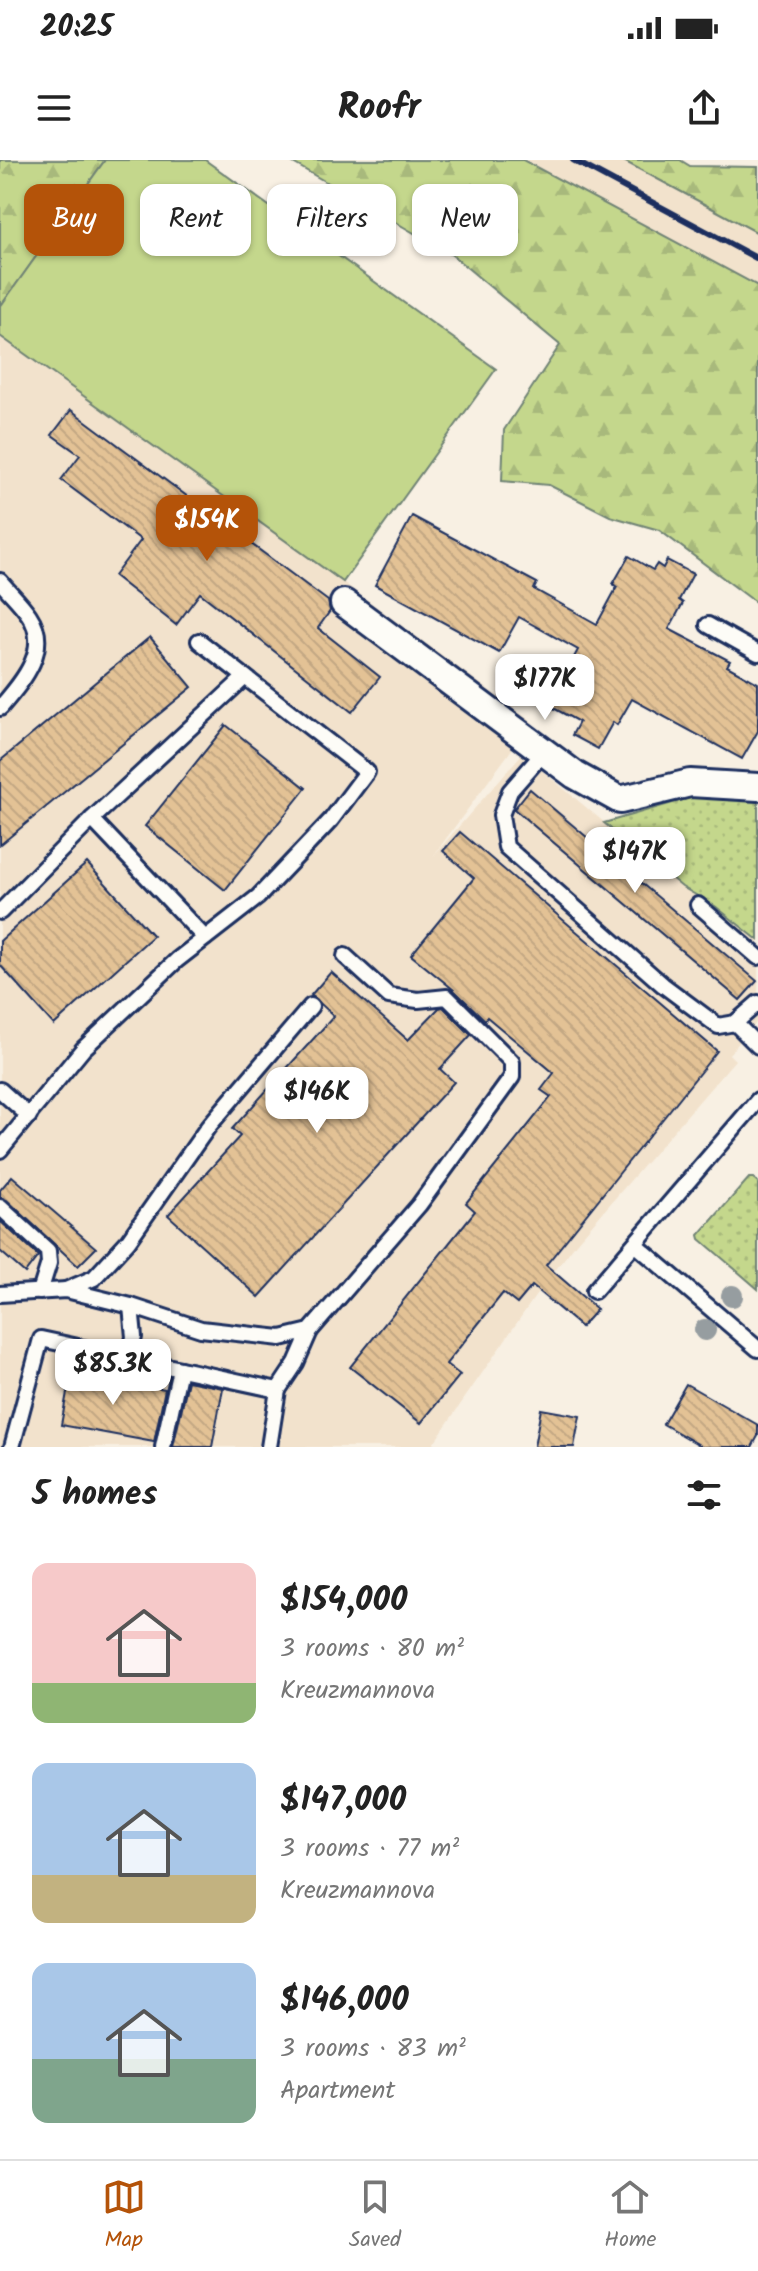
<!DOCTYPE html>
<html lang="en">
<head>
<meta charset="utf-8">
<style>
	body { margin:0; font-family:Kalam,sans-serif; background:#f6f6f6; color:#222; height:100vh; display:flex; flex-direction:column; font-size:30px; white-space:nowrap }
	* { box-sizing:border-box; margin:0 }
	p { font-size:26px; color:#767676 }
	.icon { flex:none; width:44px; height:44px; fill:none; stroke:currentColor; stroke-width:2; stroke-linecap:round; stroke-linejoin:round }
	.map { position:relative; height:1287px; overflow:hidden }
	.drawer { display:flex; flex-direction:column; background:#fff; flex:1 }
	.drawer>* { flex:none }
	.top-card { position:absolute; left:24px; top:24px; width:710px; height:72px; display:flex; gap:16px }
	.price { position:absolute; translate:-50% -68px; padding:0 18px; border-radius:16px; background:#fff; color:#222; font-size:26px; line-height:52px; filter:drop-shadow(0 2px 4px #0008) }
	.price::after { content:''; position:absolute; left:50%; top:48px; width:24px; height:18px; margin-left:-12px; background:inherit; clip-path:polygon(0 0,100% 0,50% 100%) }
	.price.on { background:#b45309; color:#fff }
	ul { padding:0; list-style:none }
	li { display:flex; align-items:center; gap:24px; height:200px; padding:0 32px }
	li span { display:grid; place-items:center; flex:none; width:224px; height:160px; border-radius:16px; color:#555 }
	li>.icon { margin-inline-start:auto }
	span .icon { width:96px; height:96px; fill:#fffc; stroke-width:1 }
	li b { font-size:34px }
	h2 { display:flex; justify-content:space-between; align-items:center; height:96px; padding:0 32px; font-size:34px }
	.chip { padding:0 28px; border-radius:16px; background:#fff; box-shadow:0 2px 6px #0004; font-size:28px; line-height:72px }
	.chip.on { background:#b45309; color:#fff }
	.status { display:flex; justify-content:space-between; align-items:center; height:56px; padding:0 40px; background:#fff; direction:ltr }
	.status svg { height:22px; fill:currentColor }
	header { display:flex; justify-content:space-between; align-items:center; height:104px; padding:0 32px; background:#fff; font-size:36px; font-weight:800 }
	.dock { display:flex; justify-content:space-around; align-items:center; height:112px; border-top:2px solid #e0e0e0; background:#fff; font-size:22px; color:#767676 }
	.dock a { display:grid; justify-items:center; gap:4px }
	.dock .on { color:#b45309 }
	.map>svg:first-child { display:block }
	.built { fill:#f2e2cc }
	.grass { fill:url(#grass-dots); stroke:#708375; stroke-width:2 }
	.forest { fill:url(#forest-firs); stroke:#708375; stroke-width:2 }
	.green { fill:#c4d78c; stroke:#708375; stroke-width:2 }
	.building { fill:url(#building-back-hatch); stroke:#1b2f5e; stroke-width:2 }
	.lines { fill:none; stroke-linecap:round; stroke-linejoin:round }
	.lane-casing { stroke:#1b2f5e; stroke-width:20 }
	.street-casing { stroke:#1b2f5e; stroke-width:32 }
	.lane { stroke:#fdfcf7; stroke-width:14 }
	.street { stroke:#fdfcf7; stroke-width:26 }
	.rail { stroke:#1b2f5e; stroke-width:6 }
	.tree { fill:#969da0 }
</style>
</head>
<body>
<div class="status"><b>20:25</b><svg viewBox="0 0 49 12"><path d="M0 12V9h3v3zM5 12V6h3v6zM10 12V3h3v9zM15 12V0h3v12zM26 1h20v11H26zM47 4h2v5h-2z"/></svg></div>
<header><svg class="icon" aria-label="menu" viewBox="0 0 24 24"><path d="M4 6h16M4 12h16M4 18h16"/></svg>Roofr<svg class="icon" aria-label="share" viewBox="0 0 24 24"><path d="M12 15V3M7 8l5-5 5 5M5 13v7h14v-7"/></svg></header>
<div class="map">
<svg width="758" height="1287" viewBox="0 0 758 1287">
	<defs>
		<pattern id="grass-dots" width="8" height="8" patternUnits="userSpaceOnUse" patternTransform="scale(2)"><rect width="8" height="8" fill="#c4d78c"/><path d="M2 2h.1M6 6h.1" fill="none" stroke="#a8b97b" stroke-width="1.8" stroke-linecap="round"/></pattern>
		<pattern id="forest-firs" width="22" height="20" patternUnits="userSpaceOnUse" patternTransform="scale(2)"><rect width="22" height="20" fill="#c4d78c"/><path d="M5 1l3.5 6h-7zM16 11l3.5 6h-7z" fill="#a8b97b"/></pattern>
		<pattern id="building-back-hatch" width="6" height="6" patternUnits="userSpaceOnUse" patternTransform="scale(2)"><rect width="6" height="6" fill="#e3c295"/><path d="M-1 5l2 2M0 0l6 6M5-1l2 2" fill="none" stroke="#c2a783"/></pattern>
	</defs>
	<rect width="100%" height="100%" fill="#f8f0e3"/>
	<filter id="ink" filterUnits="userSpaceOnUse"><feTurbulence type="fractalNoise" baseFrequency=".0125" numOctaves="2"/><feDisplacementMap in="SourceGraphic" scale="16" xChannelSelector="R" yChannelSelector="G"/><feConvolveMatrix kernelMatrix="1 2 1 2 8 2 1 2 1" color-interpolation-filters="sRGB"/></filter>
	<g filter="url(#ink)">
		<g class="built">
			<polygon points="523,0 622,0 758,73 758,126"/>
			<polygon points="0,176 343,422 532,562 434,695 522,594 682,727 715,746 758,780 758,861 729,894 735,900 577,1082 534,1138 431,1287 0,1287"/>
		</g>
		<g class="grass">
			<polygon points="758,632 758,780 715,746 682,727 604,663 700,635"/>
			<polygon points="749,1018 753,1018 758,1022 758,1129 700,1079 699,1075"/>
		</g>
		<g class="forest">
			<polygon points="0,0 105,0 0,147"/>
			<polygon points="288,0 523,0 758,126 758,444 659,370 610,356 549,325 502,321 504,270 560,185 452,95"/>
			<polygon points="622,0 680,0 690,6 758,7 758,73"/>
		</g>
		<polygon class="green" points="105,0 205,0 496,209 343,422 0,176 0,147"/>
		<g class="building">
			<polygon points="71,250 328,441 330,451 318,468 380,517 352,552 200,433 176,465 114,416 141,380 61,320 80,295 52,275"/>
			<polygon points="412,356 537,423 534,429 597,464 617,427 613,424 629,396 653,410 657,404 663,408 667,400 693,414 679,440 683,443 669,469 730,501 727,506 758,523 758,571 742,599 632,539 617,565 613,562 598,589 572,575 579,562 548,545 578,490 519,457 499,493 375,425"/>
			<polygon points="150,477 192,527 0,685 0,601"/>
			<polygon points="226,565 306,628 225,730 145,666"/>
			<polygon points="530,629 757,821 740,840 514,649"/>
			<polygon points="460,672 717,891 546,1105 597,1149 581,1167 532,1126 517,1144 503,1133 446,1204 460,1215 421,1263 350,1207 475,1051 466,1043 551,937 541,930 554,913 487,857 485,860 454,830 411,795 474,718 443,691"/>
			<polygon points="87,703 153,776 54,865 0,805 0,781"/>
			<polygon points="331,812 408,880 439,848 443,847 471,875 440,909 454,922 259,1137 168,1055 240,976 232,969 334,856 311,835"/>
			<polygon points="12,1016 96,1088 78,1106 7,1040 0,1037 0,1030"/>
			<polygon points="0,1061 38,1096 25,1113 0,1091"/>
			<polygon points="71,1211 165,1229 154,1282 61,1265"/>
			<polygon points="188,1221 223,1228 212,1287 173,1287"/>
			<polygon points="686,1224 758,1265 758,1276 752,1287 703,1287 663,1264"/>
			<polygon points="541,1249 580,1256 574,1287 534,1287"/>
		</g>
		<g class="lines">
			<g class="lane-casing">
				<g id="lane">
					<path d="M0 421C9 432 21 443 29 455 52 489 22 522 0 548"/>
					<polyline points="708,465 758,493"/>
					<polyline points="544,592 510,631 501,655 506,687 663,825 718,866 735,863 758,843"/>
					<polyline points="92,659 205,778"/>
					<polyline points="698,745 758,797"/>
					<polyline points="0,752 92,659 245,517"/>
					<polyline points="735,863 758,886"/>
					<polyline points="0,930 29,956"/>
					<polyline points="0,990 83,889 177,800 258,737 331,660 367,612 199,481"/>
					<polyline points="0,1047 48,1091 49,1103 40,1132"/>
					<polyline points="635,1084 758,1189"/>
					<polyline points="66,1130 94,1118 128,1081 208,967 311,846"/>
					<polyline points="594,1131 758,940"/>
					<polyline points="0,1134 66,1130 131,1146 201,1169 281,1178 310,1171 419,1045 512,917 512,902 447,837 418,840 389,836 345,796"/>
					<polyline points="129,1198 134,1177 131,1146"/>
					<polyline points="278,1230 296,1203 310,1171"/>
					<polyline points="12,1287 41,1179 278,1230 269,1287"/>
					<polyline points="163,1287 180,1209"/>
				</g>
			</g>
			<g class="street-casing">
				<polyline id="street" points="344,443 575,615 620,640 690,623 758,627"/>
			</g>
			<use href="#lane" class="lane"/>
			<use href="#street" class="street"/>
			<polyline class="rail" points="573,0 758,99"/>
		</g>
		<g class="tree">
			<circle cx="732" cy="1136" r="11"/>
			<circle cx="705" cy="1170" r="11"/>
		</g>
	</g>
</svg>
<b class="price on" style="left:207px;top:403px">$154K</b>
<b class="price" style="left:545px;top:562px">$177K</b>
<b class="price" style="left:635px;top:735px">$147K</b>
<b class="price" style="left:317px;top:975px">$146K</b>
<b class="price" style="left:113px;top:1247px">$85.3K</b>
<div class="top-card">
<a class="chip on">Buy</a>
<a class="chip">Rent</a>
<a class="chip">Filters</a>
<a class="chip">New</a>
</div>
</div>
<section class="drawer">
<h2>5 homes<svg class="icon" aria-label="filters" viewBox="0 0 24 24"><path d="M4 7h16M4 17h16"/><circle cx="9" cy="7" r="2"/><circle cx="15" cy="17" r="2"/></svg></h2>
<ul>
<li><span style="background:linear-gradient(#f6c9c9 75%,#8fb573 0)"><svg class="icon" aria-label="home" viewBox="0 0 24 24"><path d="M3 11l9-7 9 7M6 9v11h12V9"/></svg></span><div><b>$154,000</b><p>3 rooms · 80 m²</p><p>Kreuzmannova</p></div></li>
<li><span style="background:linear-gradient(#a9c7e8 70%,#c2b280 0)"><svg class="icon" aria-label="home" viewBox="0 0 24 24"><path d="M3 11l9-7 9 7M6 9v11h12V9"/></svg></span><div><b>$147,000</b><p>3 rooms · 77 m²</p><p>Kreuzmannova</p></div></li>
<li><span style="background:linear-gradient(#a9c7e8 60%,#7fa58c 0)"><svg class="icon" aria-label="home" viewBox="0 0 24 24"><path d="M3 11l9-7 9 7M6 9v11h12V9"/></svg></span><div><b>$146,000</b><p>3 rooms · 83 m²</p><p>Apartment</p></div></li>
</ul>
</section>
<nav class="dock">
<a class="on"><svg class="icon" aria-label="map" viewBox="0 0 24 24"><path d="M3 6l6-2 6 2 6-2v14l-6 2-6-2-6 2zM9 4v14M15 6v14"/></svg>Map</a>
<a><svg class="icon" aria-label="saved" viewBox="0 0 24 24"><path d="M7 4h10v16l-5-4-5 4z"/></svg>Saved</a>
<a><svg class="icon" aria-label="home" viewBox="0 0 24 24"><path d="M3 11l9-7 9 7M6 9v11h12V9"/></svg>Home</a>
</nav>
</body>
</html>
